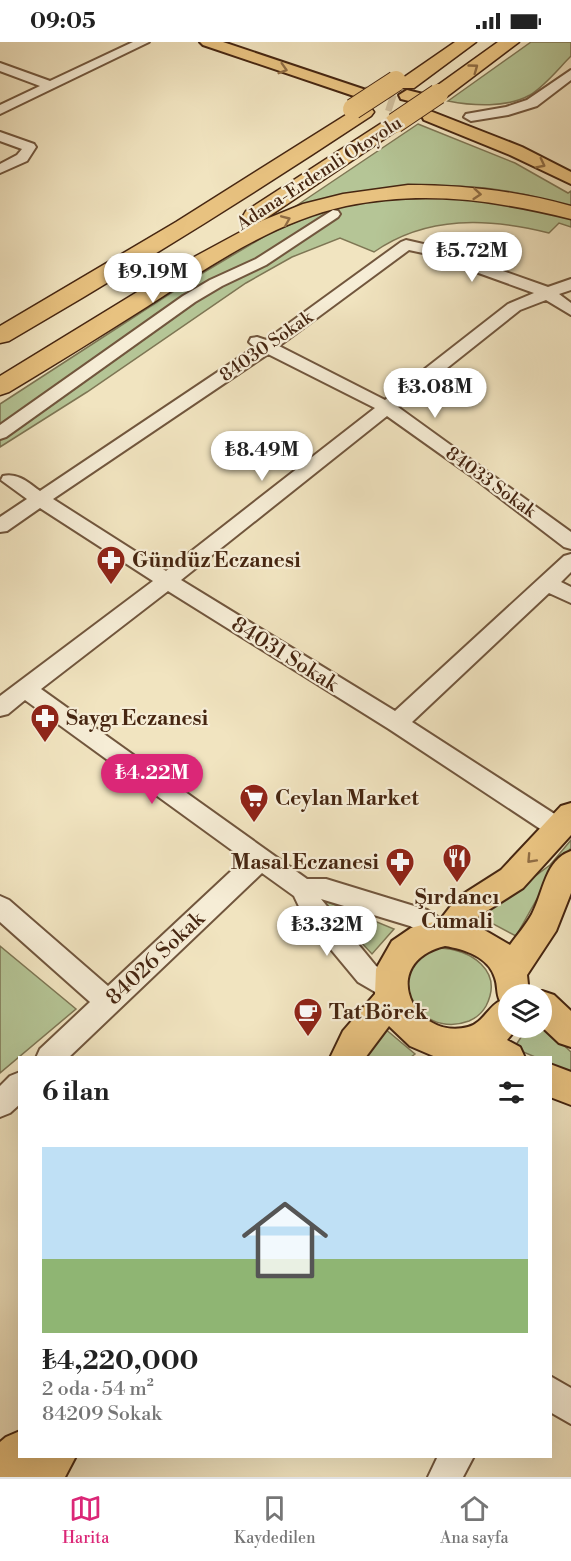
<!DOCTYPE html>
<html lang="tr">
<head>
<meta charset="utf-8">
<style>
	body { margin:0; font-family:"Libre Bodoni",serif; background:#f6f6f6; color:#222; height:100vh; display:flex; flex-direction:column; font-size:22px; white-space:nowrap }
	* { box-sizing:border-box; margin:0 }
	p { font-size:20px; color:#767676 }
	.icon { flex:none; width:33px; height:33px; fill:none; stroke:currentColor; stroke-width:2; stroke-linecap:round; stroke-linejoin:round }
	.map { position:relative; flex:1; overflow:hidden }
	.drawer { position:absolute; left:18px; top:1014px; width:534px; height:402px; display:flex; flex-direction:column; background:#fff; border-radius:0px; box-shadow:0 6px 24px #0002 }
	.drawer>* { flex:none }
	.fabs { position:absolute; left:498px; top:942px; display:grid; gap:12px }
	.fabs a { display:grid; place-items:center; width:54px; height:54px; border-radius:50%; background:#fff; box-shadow:0 6px 24px #0002; font-size:30px }
	.price { position:absolute; translate:-50% -51px; padding:0 14px; border-radius:21px; background:#fff; color:#222; font-size:20px; line-height:39px; filter:drop-shadow(0 2px 3px #0008) }
	.price::after { content:''; position:absolute; left:50%; top:36px; width:18px; height:14px; margin-left:-9px; background:inherit; clip-path:polygon(0 0,100% 0,50% 100%) }
	.price.selected { background:#db2777; color:#fff }
	ul { padding:0; list-style:none }
	li { display:grid; align-content:center; gap:12px; height:318px; padding:0 24px }
	li+li { border-top:2px solid #e0e0e0 }
	li span { display:grid; place-items:center; height:186px; border-radius:0px; color:#555 }
	li>.icon { margin-inline-start:auto }
	span .icon { width:108px; height:108px; fill:#fffc; stroke-width:1 }
	li b { font-size:26px }
	h2 { display:flex; justify-content:space-between; align-items:center; height:72px; padding:0 24px; font-size:26px }
	.status { display:flex; justify-content:space-between; align-items:center; height:42px; padding:0 30px; background:#fff; direction:ltr }
	.status svg { height:16px; fill:currentColor }
	.menu { display:flex; justify-content:space-around; align-items:center; height:84px; border-top:2px solid #e0e0e0; background:#fff; font-size:16px; color:#767676 }
	.menu a { display:grid; justify-items:center; gap:3px }
	.menu .selected { color:#db2777 }
	.map>svg:first-child { display:block }
	.green { fill:#b5c596; stroke:#7e7654; stroke-width:1.5 }
	.lines { fill:none; stroke-linecap:round; stroke-linejoin:round }
	.major-tunnel { stroke:#cfbe9d; stroke-width:17; stroke-dasharray:17 9; stroke-linecap:butt }
	.minor-casing { stroke:#71563d; stroke-width:4 }
	.major-casing { stroke:#462611; stroke-width:4 }
	.highway-casing { stroke:#462611; stroke-width:3 }
	.minor { fill:#f6edd6; fill-rule:evenodd }
	.major { fill:#e8c280; fill-rule:evenodd }
	.highway { fill:#e8c280; fill-rule:evenodd }
	.highway-bridge-casing { stroke:#462611; stroke-width:22; stroke-linecap:butt }
	.highway-bridge { stroke:#e8c280; stroke-width:20 }
	.oneway { stroke:#8f6c43 }
	.labels { text-anchor:middle; stroke-width:4.5; stroke-linejoin:round; paint-order:stroke }
	.far-street-label { font-size:18px; fill:#462611; stroke:#f6edd6 }
	.poi-label { font-size:21px; font-weight:bold; fill:#462611; stroke:#f6edd6; text-anchor:start }
	.street-label { font-size:21px; fill:#462611; stroke:#f6edd6 }
</style>
</head>
<body>
<div class="status"><b>09:05</b><svg viewBox="0 0 49 12"><path d="M0 12V9h3v3zM5 12V6h3v6zM10 12V3h3v9zM15 12V0h3v12zM26 1h20v11H26zM47 4h2v5h-2z"/></svg></div>
<div class="map">
<svg width="571" height="1435" viewBox="0 0 571 1435">
	<rect width="100%" height="100%" fill="#f1e4c0"/>
	<filter id="stains"><feTurbulence type="fractalNoise" baseFrequency=".00333" numOctaves="4"/><feColorMatrix values="0 0 0 0 .2 0 0 0 0 .09 0 0 0 0 .02 0 0 0 .5 -.17"/></filter>
	<radialGradient id="worn" r=".72"><stop offset=".6" stop-color="#630" stop-opacity="0"/><stop offset="1" stop-color="#630" stop-opacity=".3"/></radialGradient>
	<g class="green">
		<path d="M531 0H571V14C559 26 545 44 530 53 507 66 473 64 448 59Z"/>
		<path d="M418 82 515 121 568 151 571 149V166C525 149 471 141 422 145 377 149 332 162 287 170Z"/>
		<path d="M404 155 483 156 571 176V185L559 181 549 191C489 176 427 173 374 210L340 196 292 215 246 241 87 350 0 405V362L191 238 270 191 326 167 361 159Z"/>
		<polygon points="571,798 571,806 555,825 516,894 480,875 550,823"/>
		<polygon points="321,857 394,887 372,912"/>
		<polygon points="0,904 76,967 0,1031"/>
		<path d="M439 906C471 907 504 929 486 964 482 971 476 976 469 979 416 999 376 924 439 906Z"/>
		<polygon points="542,983 571,1010 571,1033 551,1023 550,1016 535,1015 514,1006 527,986 542,986"/>
		<polygon points="384,986 415,1012 411,1015 366,1016"/>
	</g>
	<g class="lines">
		<polyline class="major-tunnel" points="363,52 394,62"/>
		<g class="minor-casing">
			<g id="minor">
				<polygon points="133,0 149,0 0,72 0,63 40,44 0,29 0,21 50,39"/>
				<polygon points="571,28 571,38 537,64 508,73 471,79 464,75 466,72 506,65 527,58"/>
				<polygon points="0,90 34,102 36,105 27,119 0,131 0,122 17,113 22,107 0,99"/>
				<polygon points="333,168 338,169 340,172 338,175 266,223 222,244 195,260 6,395 0,397 0,383 183,254 210,238 256,217"/>
				<path d="M406 198 432 204 548 245 571 237V248L559 252 571 261V273L546 258 520 268 398 365 571 490V507L564 505 470 433 387 374 181 538 395 669 564 514 571 512V530L561 540 571 545V561L549 551 412 680 567 780 571 787 567 794 559 797 551 794 389 687 168 549 41 647 307 837H326L427 868 450 883 453 891 450 899 441 902 410 884 321 857 376 924 398 938 402 946 398 954 389 958 358 940 304 875 294 854 262 831 68 1016H36L40 1007 90 960 0 880V854L9 858 108 944 244 817 25 658 8 672 0 674V654L153 539 40 466 7 489 0 490V475L27 457 1 438 3 434C17 430 29 441 40 449L255 305 249 300 251 296 257 295 266 298 401 200ZM409 208 423 211 534 251 508 262 385 358 279 304ZM268 312 375 366 166 529 53 457Z"/>
				<polygon points="20,1030 20,1062 10,1071 0,1075 0,1044 10,1034"/>
				<polygon points="550,1334 571,1346 571,1382 550,1370"/>
				<polygon points="438,1414 474,1414 463,1435 428,1435"/>
			</g>
		</g>
		<g class="major-casing">
			<g id="major">
				<polygon points="200,0 223,0 369,49 371,52 363,57 357,55 203,3"/>
				<polygon points="407,48 423,52 425,56 417,61 401,57 399,53"/>
				<polygon points="430,69 522,105 571,130 571,142 510,113 424,78 422,74 424,70"/>
				<path d="M571 761V793L523 846 479 874 474 882 510 903C517 893 526 883 532 872 544 849 545 818 571 809V851L556 889 527 933 529 952H508V986H517L507 998 520 1005 525 1016H438L410 1004 389 984 365 1016H330L343 989 375 952 376 927 392 899 411 886 440 878 457 856 501 828 561 764ZM445 904C464 907 489 915 495 936 498 944 496 951 500 959 488 965 483 981 468 985 414 999 376 921 445 904Z"/>
				<polygon points="542,949 554,953 571,969 571,1005 559,1001 542,985 542,952 533,952"/>
				<polygon points="550,1022 571,1030 571,1063 550,1055"/>
				<polygon points="20,1389 20,1414 76,1414 65,1435 0,1435 0,1400 6,1395"/>
			</g>
		</g>
		<g class="highway-casing">
			<g id="highway">
				<polygon points="455,0 476,0 414,46 400,46 398,42 400,38"/>
				<polygon points="498,0 519,0 445,56 431,56 428,52 431,48"/>
				<path d="M364 64 371 66 374 70 371 74C252 153 131 228 9 299L0 301V284L176 180 357 66Z"/>
				<polygon points="395,75 402,77 405,81 402,85 262,179 254,180 246,179 243,174 246,169 388,77"/>
				<path d="M408 143C464 143 517 149 571 164V177C494 158 425 148 346 164 273 180 210 224 148 264 102 293 56 322 9 350L0 353V334L196 214 259 180 303 162 343 152Z"/>
			</g>
		</g>
		<use href="#minor" class="minor"/>
		<use href="#major" class="major"/>
		<use href="#highway" class="highway"/>
		<g class="highway-bridge-casing">
			<g id="highway-bridge">
				<polyline points="353,67 396,39"/>
				<polyline points="395,81 438,52"/>
			</g>
		</g>
		<use href="#highway-bridge" class="highway-bridge"/>
	</g>
	<defs><path id="oneway-chevron" d="M-2-3.5L2.5 0L-2 3.5" fill="none" stroke-width="1.6" stroke-linecap="round" stroke-linejoin="round" transform="scale(1.5)"/></defs>
	<g class="oneway">
		<use href="#oneway-chevron" transform="translate(474 26) rotate(-36)"/>
		<use href="#oneway-chevron" transform="translate(283 27) rotate(17)"/>
		<use href="#oneway-chevron" transform="translate(541 122) rotate(27)"/>
		<use href="#oneway-chevron" transform="translate(477 152) rotate(5)"/>
		<use href="#oneway-chevron" transform="translate(286 178) rotate(-23)"/>
		<use href="#oneway-chevron" transform="translate(531 817) rotate(133)"/>
	</g>
	<defs>
		<g id="pharmacy-pin" transform="scale(1.5)"><path d="M0 17L-7.5 6A9.5 9.5 0 1 1 7.5 6Z" fill="#8f2418" stroke="#f6edd6"/><path d="M-2-6h4v4h4v4h-4v4h-4v-4h-4v-4h4Z" fill="#fff"/></g>
		<g id="supermarket-pin" transform="scale(1.5)"><path d="M0 17L-7.5 6A9.5 9.5 0 1 1 7.5 6Z" fill="#8f2418" stroke="#f6edd6"/><path d="M-6-5.5h2.5l.6 2H6L4.5 2H-2.5L-4.4-4H-6ZM-1.5 3.2a1.3 1.3 0 1 0 .1 0ZM3 3.2a1.3 1.3 0 1 0 .1 0Z" fill="#fff"/></g>
		<g id="restaurant-pin" transform="scale(1.5)"><path d="M0 17L-7.5 6A9.5 9.5 0 1 1 7.5 6Z" fill="#8f2418" stroke="#f6edd6"/><path d="M-5-6h1v4h1v-4h1v4h1v-4h1v5L-1.5 .5V6h-2V.5L-5-1ZM5-6V6H3V1.5H1.5Q1.5-4 5-6Z" fill="#fff"/></g>
		<g id="cafe-pin" transform="scale(1.5)"><path d="M0 17L-7.5 6A9.5 9.5 0 1 1 7.5 6Z" fill="#8f2418" stroke="#f6edd6"/><path d="M-5.5-4.5H6V0H3Q3 3.5 0 3.5H-2.5Q-5.5 3.5-5.5 0ZM3-3.2v2h1.7v-2ZM-6 4.5H4V6H-6Z" fill="#fff"/></g>
	</defs>
	<g fill-rule="evenodd">
		<use href="#pharmacy-pin" x="111" y="518"/>
		<use href="#pharmacy-pin" x="45" y="676"/>
		<use href="#supermarket-pin" x="254" y="756"/>
		<use href="#restaurant-pin" x="457" y="816"/>
		<use href="#pharmacy-pin" x="400" y="820"/>
		<use href="#cafe-pin" x="308" y="970"/>
	</g>
	<g class="labels">
		<g class="far-street-label">
			<text transform="translate(319 131) rotate(-33)" y="6">Adana-Erdemli Otoyolu</text>
			<text transform="translate(266 304) rotate(-35)" y="6">84030 Sokak</text>
			<text transform="translate(491 440) rotate(36)" y="6">84033 Sokak</text>
		</g>
		<g class="poi-label">
			<text x="132" y="525">Gündüz Eczanesi</text>
			<text x="66" y="683">Saygı Eczanesi</text>
			<text x="275" y="763">Ceylan Market</text>
			<text x="379" y="827" text-anchor="end">Masal Eczanesi</text>
			<text x="457" y="862" text-anchor="middle">Şırdancı<tspan x="457" dy="24">Cumali</tspan></text>
			<text x="329" y="977">Tat Börek</text>
		</g>
		<g class="street-label">
			<text transform="translate(285 612) rotate(32)" y="7">84031 Sokak</text>
			<text transform="translate(155 916) rotate(-43)" y="7">84026 Sokak</text>
		</g>
	</g>
	<rect width="100%" height="100%" filter="url(#stains)"/>
	<rect width="100%" height="100%" fill="url(#worn)"/>
</svg>
<div class="fabs">
<a><svg class="icon" aria-label="layers" viewBox="0 0 24 24"><path d="M12 4l9 5-9 5-9-5zM3 14l9 5 9-5"/></svg></a>
</div>
<b class="price" style="left:472px;top:241px">₺5.72M</b>
<b class="price" style="left:153px;top:262px">₺9.19M</b>
<b class="price" style="left:435px;top:377px">₺3.08M</b>
<b class="price" style="left:262px;top:440px">₺8.49M</b>
<b class="price selected" style="left:152px;top:763px">₺4.22M</b>
<b class="price" style="left:327px;top:915px">₺3.32M</b>
<section class="drawer">
<h2>6 ilan<svg class="icon" aria-label="filters" viewBox="0 0 24 24"><path d="M4 7h16M4 17h16"/><circle cx="9" cy="7" r="2"/><circle cx="15" cy="17" r="2"/></svg></h2>
<ul>
<li><span style="background:linear-gradient(#bfe0f5 60%,#8fb573 0)"><svg class="icon" aria-label="home" viewBox="0 0 24 24"><path d="M3 11l9-7 9 7M6 9v11h12V9"/></svg></span><div><b>₺4,220,000</b><p>2 oda · 54 m²</p><p>84209 Sokak</p></div></li>
</ul>
</section>
</div>
<nav class="menu">
<a class="selected"><svg class="icon" aria-label="map" viewBox="0 0 24 24"><path d="M3 6l6-2 6 2 6-2v14l-6 2-6-2-6 2zM9 4v14M15 6v14"/></svg>Harita</a>
<a><svg class="icon" aria-label="saved" viewBox="0 0 24 24"><path d="M7 4h10v16l-5-4-5 4z"/></svg>Kaydedilen</a>
<a><svg class="icon" aria-label="home" viewBox="0 0 24 24"><path d="M3 11l9-7 9 7M6 9v11h12V9"/></svg>Ana sayfa</a>
</nav>
</body>
</html>
